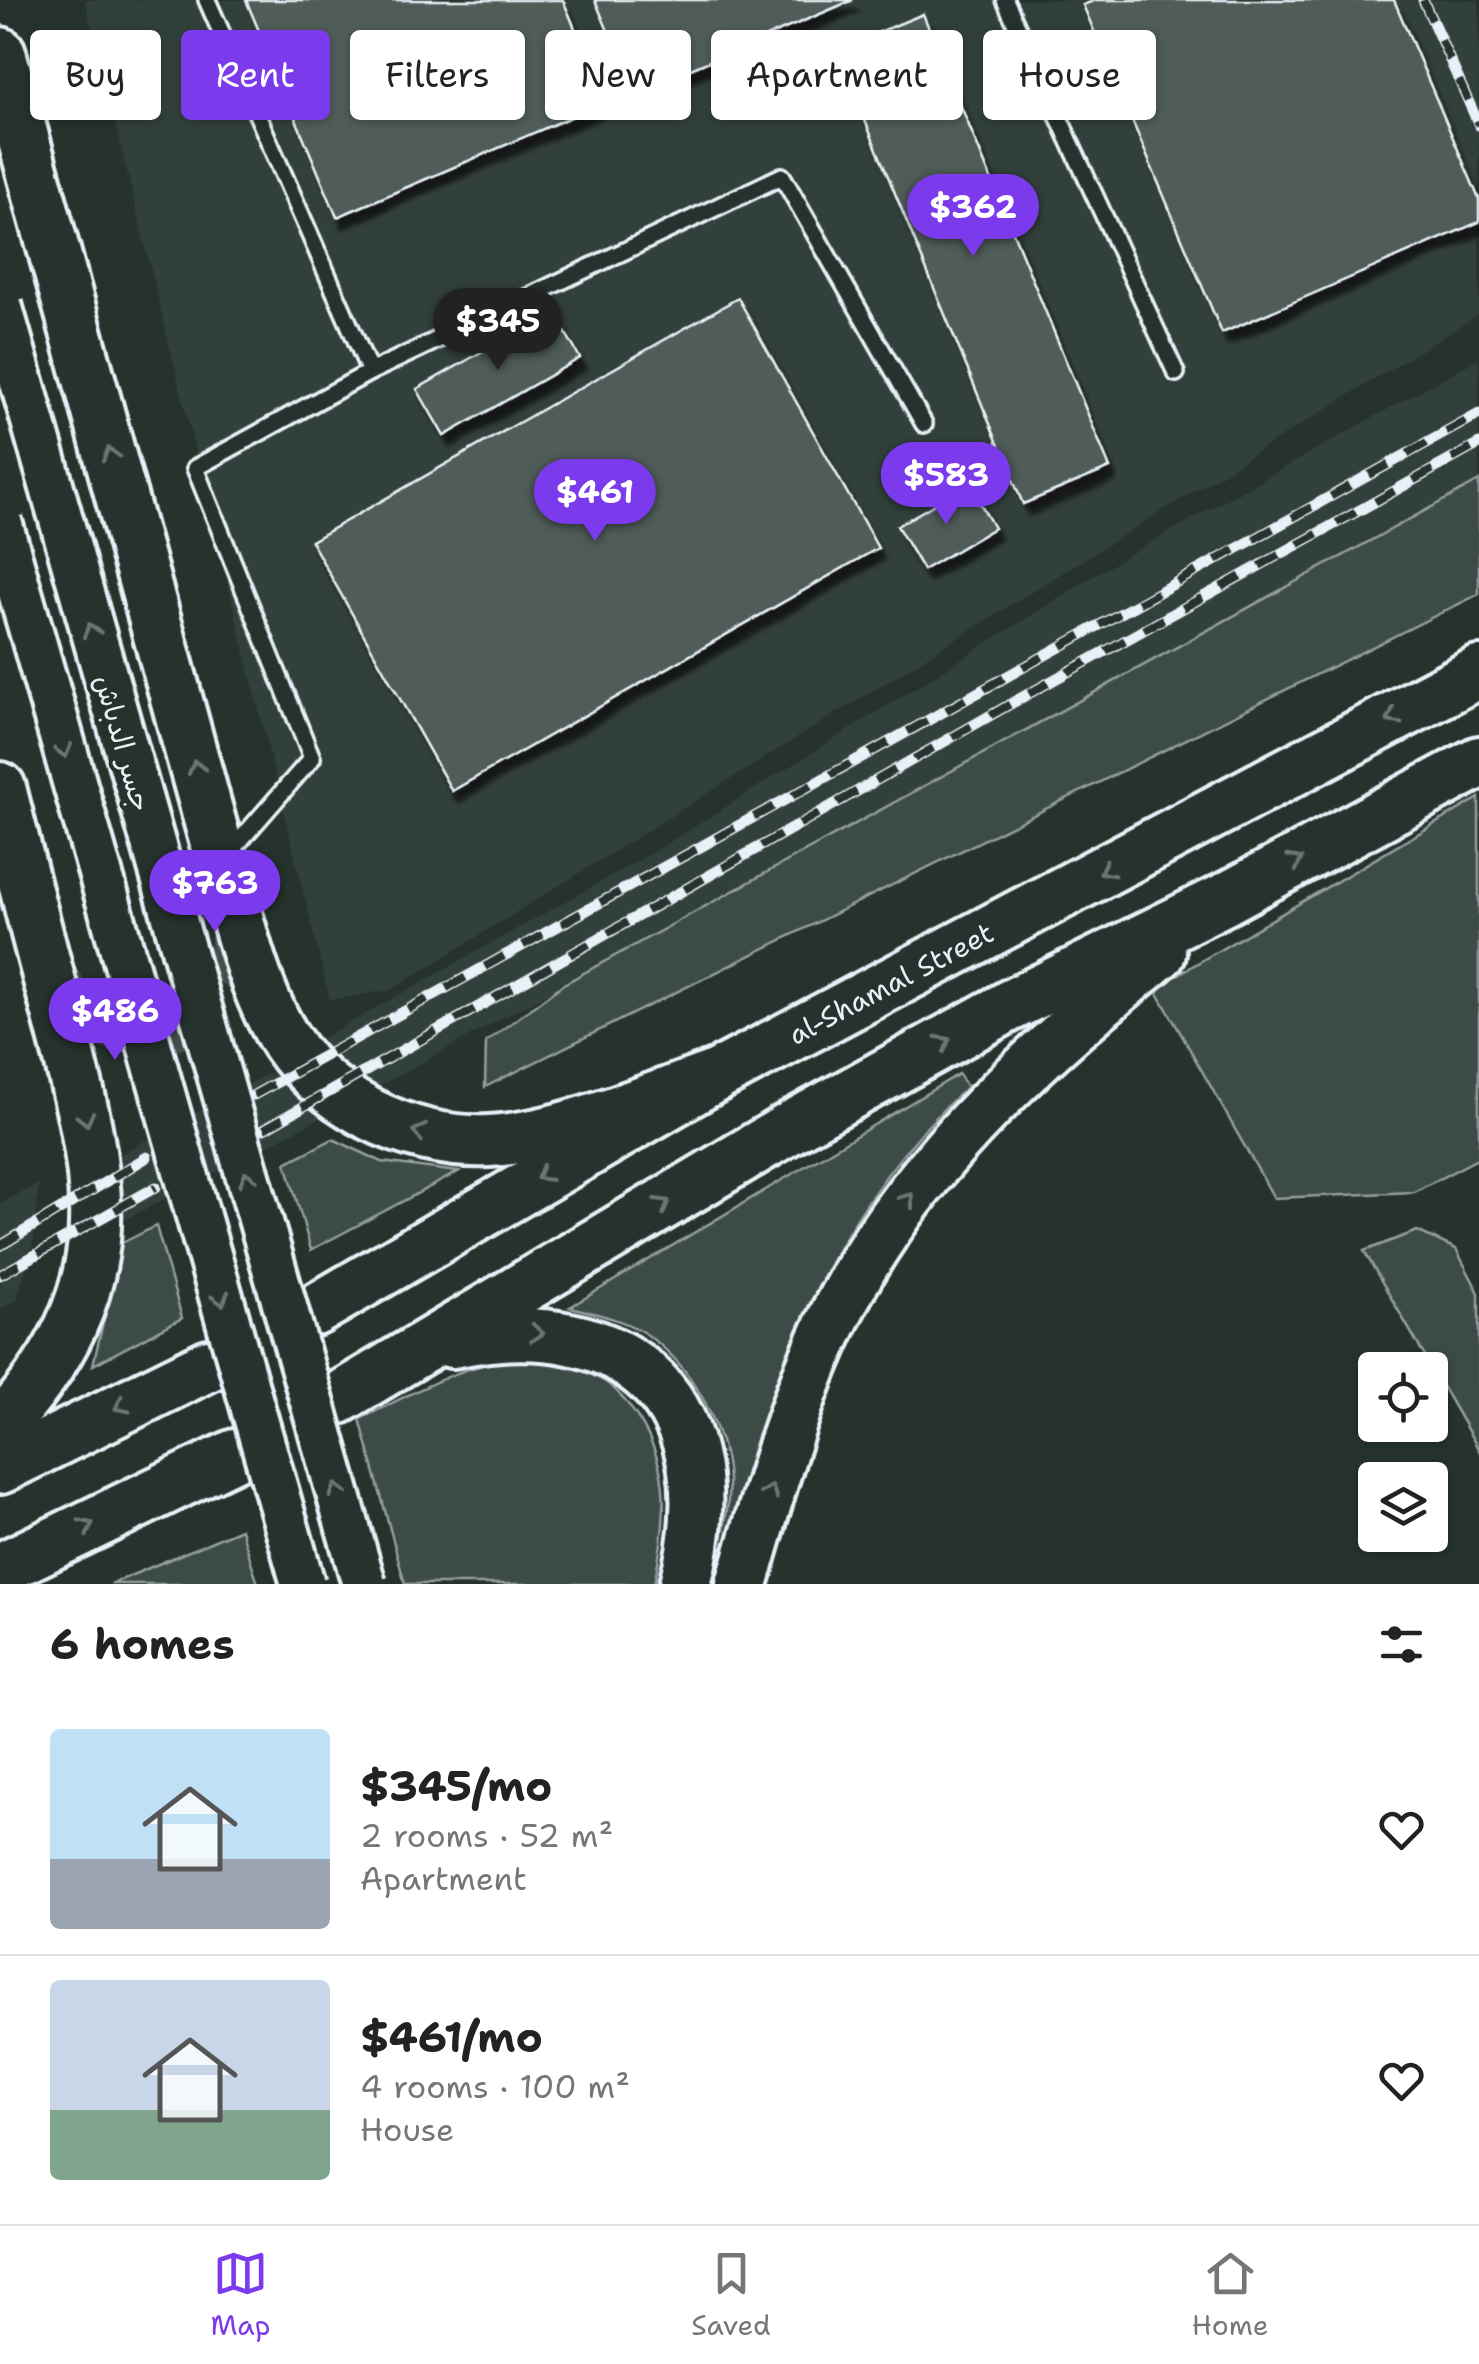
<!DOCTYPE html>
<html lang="en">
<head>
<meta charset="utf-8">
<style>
	body { margin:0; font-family:"Shantell Sans","Playpen Sans Arabic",sans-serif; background:#f2f2f2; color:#222; height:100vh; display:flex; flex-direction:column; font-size:38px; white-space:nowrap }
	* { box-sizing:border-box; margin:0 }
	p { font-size:32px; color:#767676 }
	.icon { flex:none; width:55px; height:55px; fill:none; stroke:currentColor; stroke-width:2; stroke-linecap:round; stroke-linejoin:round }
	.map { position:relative; height:1584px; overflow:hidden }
	.sheet { display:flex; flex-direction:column; background:#fff; flex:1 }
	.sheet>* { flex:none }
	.top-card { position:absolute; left:30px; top:30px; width:1420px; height:90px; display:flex; gap:20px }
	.buttons { position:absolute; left:1358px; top:1352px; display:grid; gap:20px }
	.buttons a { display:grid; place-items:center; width:90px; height:90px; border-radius:10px; background:#fff; box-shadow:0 2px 8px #0004; font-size:50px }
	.price { position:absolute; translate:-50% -85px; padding:0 22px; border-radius:35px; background:#7c3aed; color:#fff; font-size:32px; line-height:65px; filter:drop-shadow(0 2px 5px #0008) }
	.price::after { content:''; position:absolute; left:50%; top:60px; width:30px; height:22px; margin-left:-15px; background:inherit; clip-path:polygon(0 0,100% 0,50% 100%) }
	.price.selected { background:#222; color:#fff }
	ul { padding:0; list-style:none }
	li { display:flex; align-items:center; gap:30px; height:250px; padding:0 50px }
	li+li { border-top:2px solid #e0e0e0 }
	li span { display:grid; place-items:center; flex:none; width:280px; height:200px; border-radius:10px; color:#555 }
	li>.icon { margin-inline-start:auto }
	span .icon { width:120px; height:120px; fill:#fffc; stroke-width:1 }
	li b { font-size:42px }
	h2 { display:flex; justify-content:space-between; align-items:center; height:120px; padding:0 50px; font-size:42px }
	.chip { padding:0 35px; border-radius:10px; background:#fff; box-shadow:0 2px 8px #0004; font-size:35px; line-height:90px }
	.chip.selected { background:#7c3aed; color:#fff }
	.tabs { display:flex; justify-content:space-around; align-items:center; height:140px; border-top:2px solid #e0e0e0; background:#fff; font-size:28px; color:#767676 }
	.tabs a { display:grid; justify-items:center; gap:5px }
	.tabs .selected { color:#7c3aed }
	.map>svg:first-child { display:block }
	.built { fill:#333f3a }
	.green { fill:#3e4b47; stroke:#939ea0; stroke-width:2.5 }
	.building { fill:#505c59; stroke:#e8f1f8; stroke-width:2.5; filter:url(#shadow) }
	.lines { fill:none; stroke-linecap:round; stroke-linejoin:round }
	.trunk-tunnel { stroke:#43504b; stroke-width:50; stroke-dasharray:50 25; stroke-linecap:butt }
	.service-casing { stroke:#e8f1f8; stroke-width:22 }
	.trunk-casing { stroke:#e8f1f8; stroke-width:58 }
	.service { stroke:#26332d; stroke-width:15 }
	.trunk { stroke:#26332d; stroke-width:50 }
	.rail-casing { stroke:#e8f1f8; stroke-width:11 }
	.rail { stroke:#26332d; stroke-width:8; stroke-dasharray:22; stroke-linecap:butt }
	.secondary-bridge-casing { stroke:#e8f1f8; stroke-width:50; stroke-linecap:butt }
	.secondary-bridge { stroke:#26332d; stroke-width:42 }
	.oneway { stroke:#6a7674 }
	.labels { text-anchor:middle; stroke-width:8; stroke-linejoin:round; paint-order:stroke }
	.street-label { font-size:28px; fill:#e8f1f8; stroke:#26332d }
</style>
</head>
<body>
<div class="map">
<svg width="1479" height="1584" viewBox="0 0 1479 1584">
	<defs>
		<filter id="shadow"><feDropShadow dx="6" dy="11" stdDeviation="2.5" flood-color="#0009"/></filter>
	</defs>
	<rect width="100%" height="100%" fill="#26332d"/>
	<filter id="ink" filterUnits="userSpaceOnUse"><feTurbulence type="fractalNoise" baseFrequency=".01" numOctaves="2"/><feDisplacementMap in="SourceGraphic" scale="20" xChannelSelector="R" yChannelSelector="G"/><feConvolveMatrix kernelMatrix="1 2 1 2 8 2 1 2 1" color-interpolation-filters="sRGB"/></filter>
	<g filter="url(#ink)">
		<g class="built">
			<polygon points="85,0 1479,0 1479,314 391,990 330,1000"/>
			<polygon points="1479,358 1479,481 372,1090 310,1045 657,850 1126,556"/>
			<polygon points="273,1071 322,1117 120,1222 115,1157"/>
			<polygon points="39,1183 34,1239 17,1300 0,1309 0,1204"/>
		</g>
		<g class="green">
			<polygon points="1479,481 1479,594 485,1087 486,1042 562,985"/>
			<polygon points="1479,798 1479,1158 1414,1192 1274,1198 1155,988"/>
			<path d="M959 1074 967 1087C819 1221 766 1396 720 1584H710C717 1556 726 1529 728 1500 732 1441 698 1372 650 1337 627 1320 597 1314 570 1307Z"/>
			<polygon points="333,1139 382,1162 458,1172 311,1250 286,1163"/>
			<polygon points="156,1226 182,1318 93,1365 122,1243"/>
			<polygon points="1417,1231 1456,1249 1479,1293 1479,1450 1364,1251"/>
			<path d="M541 1359C561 1364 582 1369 600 1379 616 1387 628 1403 638 1418 673 1471 666 1524 654 1584H405L360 1419C419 1391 473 1355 541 1359Z"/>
			<polygon points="241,1529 258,1584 111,1584"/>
		</g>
		<g class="building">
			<polygon points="246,0 563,0 606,102 337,217"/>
			<polygon points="595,0 853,0 634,93"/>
			<polygon points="1096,0 1394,0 1479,199 1479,222 1222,333 1083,5"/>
			<polygon points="923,14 1110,468 1023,504 836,50"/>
			<polygon points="738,298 878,548 452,791 311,541"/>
			<polygon points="553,311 580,358 444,436 417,389"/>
			<polygon points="969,484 994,528 923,570 897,526"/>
		</g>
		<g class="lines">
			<g class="trunk-tunnel">
				<path d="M44 960C77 1050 206 1057 233 959 238 941 236 923 235 905"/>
				<polyline points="209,1365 315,1310"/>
				<polyline points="235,1455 339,1398"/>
			</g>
			<g class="service-casing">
				<g id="service">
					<polyline points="207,0 370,372"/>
					<polyline points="1005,0 1176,373"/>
					<polyline points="229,853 312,758 195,468 370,372 782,176 924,424"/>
				</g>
			</g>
			<g class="trunk-casing">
				<g id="trunk">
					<path d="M0 53 221 862C238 916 250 978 278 1028 317 1100 408 1145 489 1141 558 1138 651 1098 716 1076"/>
					<path d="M0 788C19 862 37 936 57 1009 102 1179 132 1285 0 1427"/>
					<path id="s1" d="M315 1310 716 1076 1479 672"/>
					<path d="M452 1342C630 1305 732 1405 685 1584"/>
					<polyline points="339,1398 800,1122 1009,1006 1225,899 1479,762"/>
					<polyline points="0,1468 209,1365"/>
					<polyline points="0,1569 235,1455"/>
					<path d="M742 1584C772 1483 799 1377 851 1285 926 1150 1043 1050 1160 953"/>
				</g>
			</g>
			<use href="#service" class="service"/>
			<use href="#trunk" class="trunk"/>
			<g class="rail-casing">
				<g id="rail">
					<polyline points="1423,0 1479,125"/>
					<polyline points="254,1095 1479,414"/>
					<polyline points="264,1129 1021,698 1479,444"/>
					<polyline points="0,1246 147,1157"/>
					<polyline points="0,1275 156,1187"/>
				</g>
			</g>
			<use href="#rail" class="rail"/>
			<g class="secondary-bridge-casing">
				<g id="secondary-bridge">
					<polyline points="0,305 364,1584"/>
					<polyline points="0,522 303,1584"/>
				</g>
			</g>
			<use href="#secondary-bridge" class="secondary-bridge"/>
		</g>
		<defs><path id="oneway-chevron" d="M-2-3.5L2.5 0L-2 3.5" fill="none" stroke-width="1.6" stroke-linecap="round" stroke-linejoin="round" transform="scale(2.5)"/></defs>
		<g class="oneway">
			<use href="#oneway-chevron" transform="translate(110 454) rotate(-106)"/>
			<use href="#oneway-chevron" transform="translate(91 630) rotate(-106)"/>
			<use href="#oneway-chevron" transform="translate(1393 718) rotate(152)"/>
			<use href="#oneway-chevron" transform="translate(64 751) rotate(74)"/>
			<use href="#oneway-chevron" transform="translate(196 767) rotate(-105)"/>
			<use href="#oneway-chevron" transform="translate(1296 861) rotate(-28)"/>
			<use href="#oneway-chevron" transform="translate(1106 870) rotate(152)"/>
			<use href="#oneway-chevron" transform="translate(944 1042) rotate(-29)"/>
			<use href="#oneway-chevron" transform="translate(86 1119) rotate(76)"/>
			<use href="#oneway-chevron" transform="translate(419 1132) rotate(-166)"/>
			<use href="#oneway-chevron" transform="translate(543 1175) rotate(150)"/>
			<use href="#oneway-chevron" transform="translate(247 1178) rotate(-106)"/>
			<use href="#oneway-chevron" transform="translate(908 1199) rotate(-54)"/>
			<use href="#oneway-chevron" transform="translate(663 1204) rotate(-31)"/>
			<use href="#oneway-chevron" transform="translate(221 1299) rotate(74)"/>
			<use href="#oneway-chevron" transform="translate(537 1333) rotate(5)"/>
			<use href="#oneway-chevron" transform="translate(121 1406) rotate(153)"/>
			<use href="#oneway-chevron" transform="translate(337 1490) rotate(-106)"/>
			<use href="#oneway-chevron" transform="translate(770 1491) rotate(-72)"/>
			<use href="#oneway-chevron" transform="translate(87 1526) rotate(-26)"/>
		</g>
	</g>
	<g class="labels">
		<g class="street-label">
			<text transform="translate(123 743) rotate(74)" y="10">جسر الدباش</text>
			<text dy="10" stroke="none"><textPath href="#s1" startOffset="662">al-Shamal Street</textPath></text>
		</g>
	</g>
</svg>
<div class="buttons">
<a><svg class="icon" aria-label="locate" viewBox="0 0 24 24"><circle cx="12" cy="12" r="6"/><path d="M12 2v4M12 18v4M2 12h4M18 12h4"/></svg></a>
<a><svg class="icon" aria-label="layers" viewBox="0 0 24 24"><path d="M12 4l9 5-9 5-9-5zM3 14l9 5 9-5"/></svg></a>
</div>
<b class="price" style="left:973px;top:259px">$362</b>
<b class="price selected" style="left:498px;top:373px">$345</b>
<b class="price" style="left:946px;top:527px">$583</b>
<b class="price" style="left:595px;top:544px">$461</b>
<b class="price" style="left:215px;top:935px">$763</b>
<b class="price" style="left:115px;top:1063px">$486</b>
<div class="top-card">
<a class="chip">Buy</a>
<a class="chip selected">Rent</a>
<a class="chip">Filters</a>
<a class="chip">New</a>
<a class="chip">Apartment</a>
<a class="chip">House</a>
</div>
</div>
<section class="sheet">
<h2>6 homes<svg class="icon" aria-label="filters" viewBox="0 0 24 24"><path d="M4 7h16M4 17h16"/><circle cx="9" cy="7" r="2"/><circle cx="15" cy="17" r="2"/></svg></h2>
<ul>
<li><span style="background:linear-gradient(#bfe0f5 65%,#9aa5b1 0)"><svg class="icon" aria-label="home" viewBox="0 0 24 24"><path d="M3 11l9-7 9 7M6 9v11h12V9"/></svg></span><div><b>$345/mo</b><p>2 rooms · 52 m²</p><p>Apartment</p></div><svg class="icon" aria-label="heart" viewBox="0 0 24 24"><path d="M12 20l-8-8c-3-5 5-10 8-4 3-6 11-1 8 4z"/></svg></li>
<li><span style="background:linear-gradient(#c9d6e8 65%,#7fa58c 0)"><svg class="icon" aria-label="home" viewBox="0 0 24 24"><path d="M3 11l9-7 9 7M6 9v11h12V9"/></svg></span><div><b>$461/mo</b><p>4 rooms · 100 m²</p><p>House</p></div><svg class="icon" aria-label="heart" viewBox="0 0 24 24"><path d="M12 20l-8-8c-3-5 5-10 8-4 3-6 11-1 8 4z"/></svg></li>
</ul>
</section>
<nav class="tabs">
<a class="selected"><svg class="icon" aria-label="map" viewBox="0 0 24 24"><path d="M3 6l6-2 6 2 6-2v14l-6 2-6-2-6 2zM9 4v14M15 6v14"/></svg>Map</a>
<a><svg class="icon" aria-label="saved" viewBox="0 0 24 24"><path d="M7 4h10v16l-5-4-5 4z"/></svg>Saved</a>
<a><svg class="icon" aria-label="home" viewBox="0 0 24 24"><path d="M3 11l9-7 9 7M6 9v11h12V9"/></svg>Home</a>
</nav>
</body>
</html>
